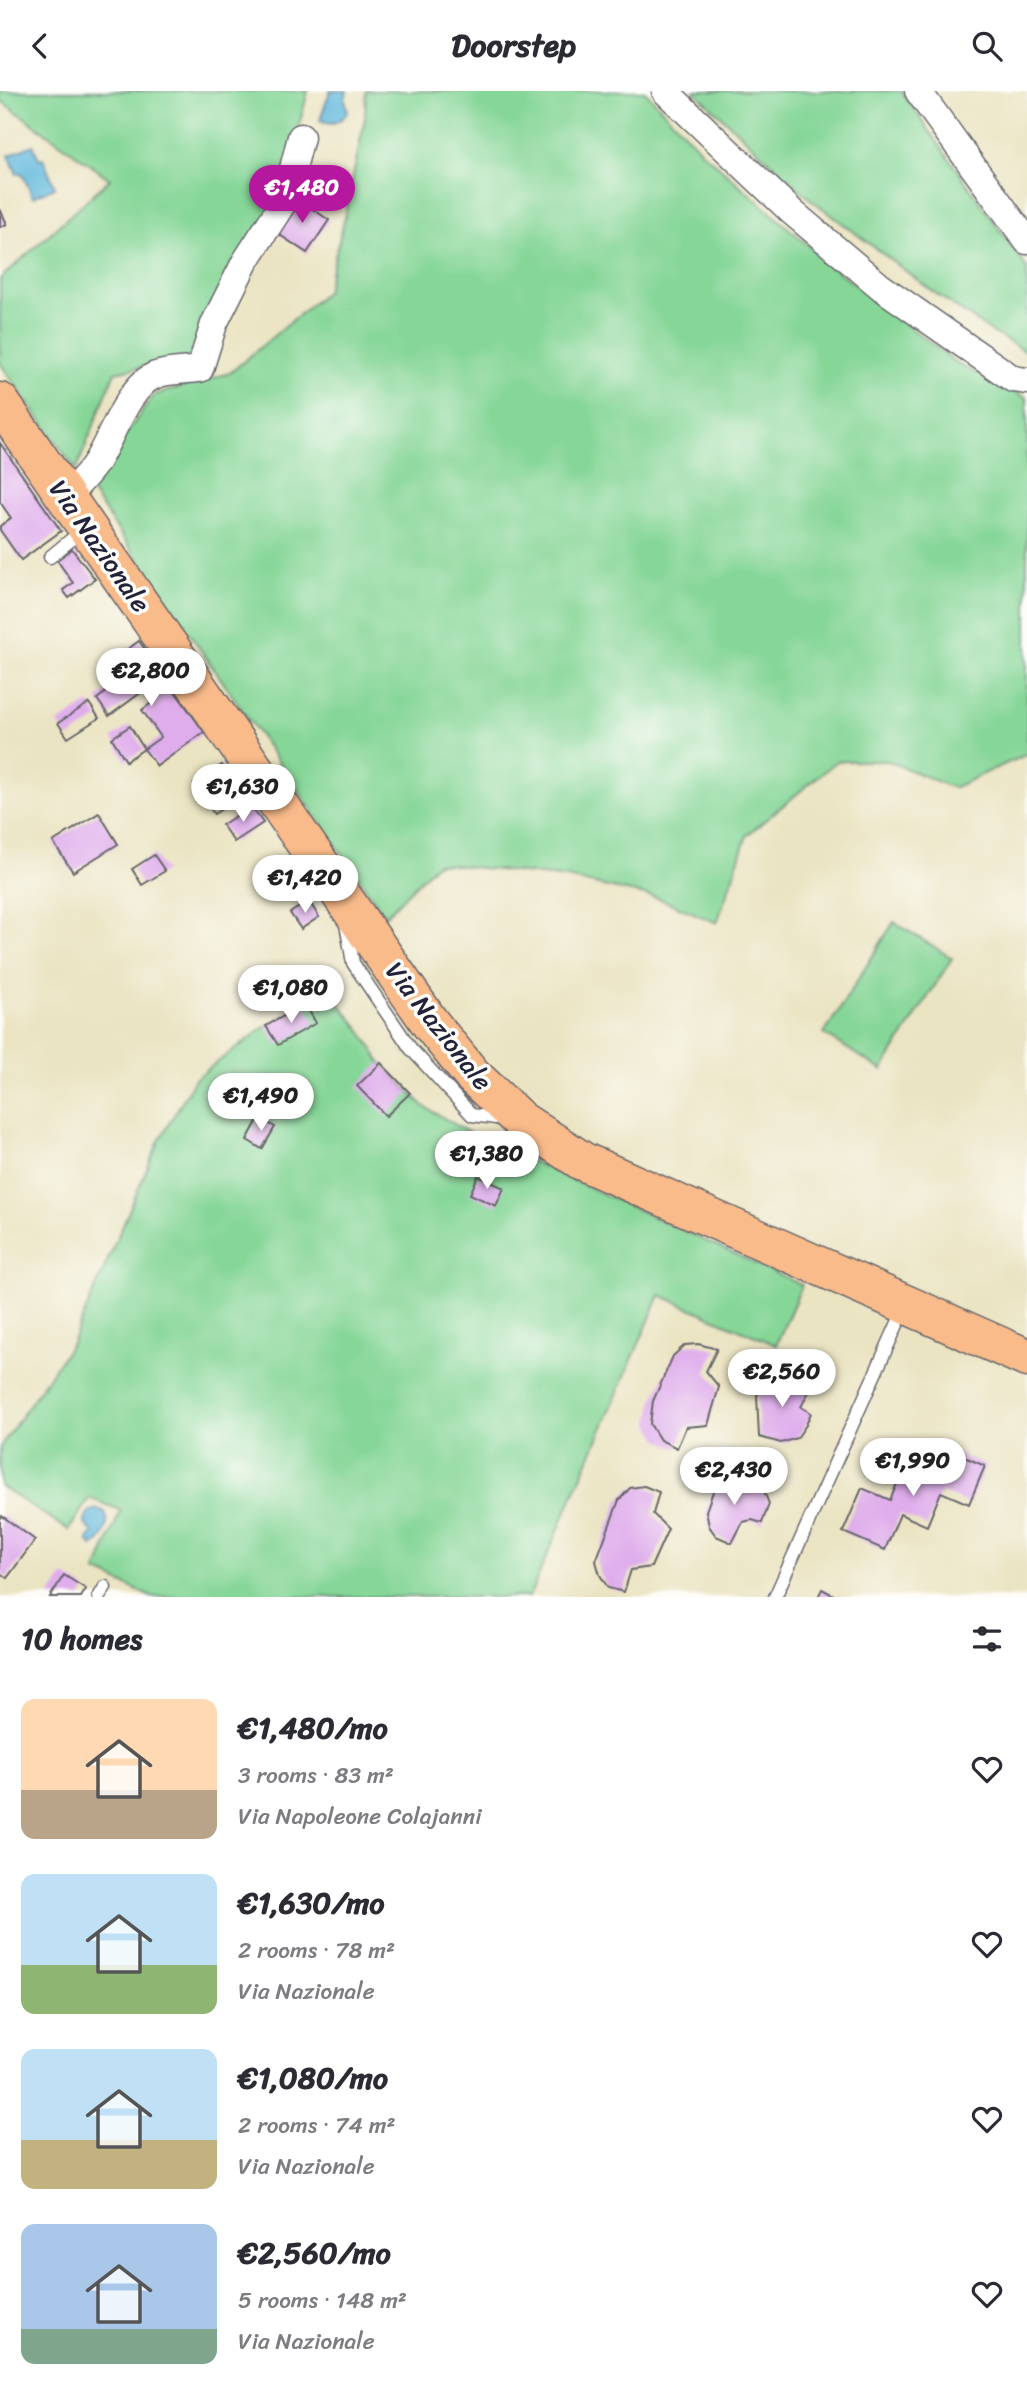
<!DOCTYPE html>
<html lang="en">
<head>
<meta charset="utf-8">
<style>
	body { margin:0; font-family:Sriracha,sans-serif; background:#f7f7f7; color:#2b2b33; height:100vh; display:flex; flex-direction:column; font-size:26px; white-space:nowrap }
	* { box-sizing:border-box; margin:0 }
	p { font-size:23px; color:#7c7c81 }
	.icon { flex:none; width:38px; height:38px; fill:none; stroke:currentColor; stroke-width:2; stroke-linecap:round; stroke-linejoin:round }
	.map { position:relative; height:1506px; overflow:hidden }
	.sheet { display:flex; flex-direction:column; background:#fff; flex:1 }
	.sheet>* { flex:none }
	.price { position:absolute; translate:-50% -60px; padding:0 16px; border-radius:24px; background:#fff; color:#222; font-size:23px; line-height:46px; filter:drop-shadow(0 2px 4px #0008) }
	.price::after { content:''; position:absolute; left:50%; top:42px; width:21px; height:16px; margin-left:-10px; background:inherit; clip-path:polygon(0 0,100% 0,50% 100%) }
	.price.selected { background:#b5179e; color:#fff }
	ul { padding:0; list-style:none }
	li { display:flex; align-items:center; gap:21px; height:175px; padding:0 21px }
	li span { display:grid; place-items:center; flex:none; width:196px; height:140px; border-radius:14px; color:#555 }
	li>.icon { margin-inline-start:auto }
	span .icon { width:84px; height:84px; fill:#fffc; stroke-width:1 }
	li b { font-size:30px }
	h2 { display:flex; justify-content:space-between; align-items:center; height:84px; padding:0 21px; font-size:30px }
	header { display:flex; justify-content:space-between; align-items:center; height:91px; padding:0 21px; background:#fff; font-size:32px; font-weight:700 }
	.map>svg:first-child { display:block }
	.green { fill:#85d697; stroke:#547c69; stroke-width:2 }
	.water { fill:#5eb8dc; stroke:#406d8c; stroke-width:2 }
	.building { fill:#dfadec }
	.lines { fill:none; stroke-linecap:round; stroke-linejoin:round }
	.service-casing { stroke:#68666b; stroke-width:15 }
	.minor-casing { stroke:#68666b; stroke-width:29 }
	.primary-casing { stroke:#68666b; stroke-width:41 }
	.service { stroke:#fff; stroke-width:12 }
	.minor { stroke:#fff; stroke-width:26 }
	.primary { stroke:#fabb8b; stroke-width:38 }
	.labels { text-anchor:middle; stroke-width:7; stroke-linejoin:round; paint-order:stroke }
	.street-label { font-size:26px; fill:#22223b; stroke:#fdfcf7 }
</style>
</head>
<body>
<header><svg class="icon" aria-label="back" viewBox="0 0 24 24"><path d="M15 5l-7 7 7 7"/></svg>Doorstep<svg class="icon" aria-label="search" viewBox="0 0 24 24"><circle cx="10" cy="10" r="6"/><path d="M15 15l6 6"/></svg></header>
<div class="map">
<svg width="1027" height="1506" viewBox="0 0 1027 1506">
	<rect width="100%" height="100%" fill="#fdfcf7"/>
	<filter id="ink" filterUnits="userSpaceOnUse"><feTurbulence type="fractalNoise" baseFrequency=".0143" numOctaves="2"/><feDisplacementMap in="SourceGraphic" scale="14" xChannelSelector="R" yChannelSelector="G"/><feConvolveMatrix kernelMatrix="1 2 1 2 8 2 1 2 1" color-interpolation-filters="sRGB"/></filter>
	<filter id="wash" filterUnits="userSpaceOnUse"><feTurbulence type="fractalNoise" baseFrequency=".00686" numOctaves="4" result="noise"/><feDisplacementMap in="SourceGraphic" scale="28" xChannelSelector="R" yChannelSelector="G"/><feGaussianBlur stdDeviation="1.57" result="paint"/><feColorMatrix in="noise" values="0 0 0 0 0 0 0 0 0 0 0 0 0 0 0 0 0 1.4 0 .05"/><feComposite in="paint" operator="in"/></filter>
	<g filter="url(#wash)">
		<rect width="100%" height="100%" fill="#ebe4c3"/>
		<g class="green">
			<polygon points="0,0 308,0 280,107 196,266 115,281 76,379 0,272 0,188 110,88 0,9"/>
			<polygon points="366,0 645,0 702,61 842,184 959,274 1027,307 1027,663 953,697 888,670 837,670 747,744 717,832 658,807 567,787 437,772 385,825 88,396 154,304 230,282 326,201 344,130 365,27"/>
			<polygon points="694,0 901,0 1027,177 1027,261 992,241 932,200 809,107"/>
			<polygon points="894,831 952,867 882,979 824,943"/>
			<polygon points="328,899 360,938 381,972 410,1002 425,1016 468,1041 802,1194 776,1254 660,1204 529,1506 151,1506 96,1480 121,1419 89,1407 69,1439 0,1395 0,1356 72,1252 159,1050 195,988 266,935"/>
		</g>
		<g class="water">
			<path d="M330 0H347L345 8 348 21C340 31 333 35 320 29Z"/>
			<polygon points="33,54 39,68 43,67 55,96 33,106 22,82 17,83 9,64"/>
			<path d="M98 1418 105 1421C111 1434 104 1450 92 1455L88 1449 93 1442 85 1433V1428L90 1420Z"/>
		</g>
		<g id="blocks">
			<g class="building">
				<polygon points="296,107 329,129 307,162 274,140"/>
				<polygon points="0,118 7,133 0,136"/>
				<polygon points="0,352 61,440 21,469 0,439 0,435 11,427 0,411"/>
				<polygon points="72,458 95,488 69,507 63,499 73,492 57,469"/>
				<polygon points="139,550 204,641 157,675 144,658 126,670 112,647 130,635 144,658 161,646 142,619 154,610 146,598 109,625 97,608 130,583 118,565"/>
				<polygon points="89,612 99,627 68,647 58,632"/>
				<polygon points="222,674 242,705 214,723 194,693"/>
				<polygon points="251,715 263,732 234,751 222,734"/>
				<polygon points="99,722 118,753 73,781 53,751"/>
				<polygon points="154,764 165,780 142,794 132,778"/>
				<polygon points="309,810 319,826 301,838 290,822"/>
				<polygon points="305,913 316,932 278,954 266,935"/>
				<polygon points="381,972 410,1002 386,1025 357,995"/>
				<polygon points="259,1027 275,1036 262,1058 247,1049"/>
				<polygon points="478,1085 504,1097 496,1115 470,1103"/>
				<polygon points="698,1253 717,1258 706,1280 719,1296 708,1334 686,1336 677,1357 660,1349 650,1333 653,1310 673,1265 685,1254"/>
				<polygon points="775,1285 784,1285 810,1298 801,1316 811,1322 806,1334 797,1347 781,1352 759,1346 757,1305 764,1290"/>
				<polygon points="942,1356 985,1375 969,1413 941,1401 927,1435 900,1423 885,1459 843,1441 862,1397 890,1409 904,1377 929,1388"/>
				<polygon points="720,1381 764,1400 769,1413 762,1432 752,1429 743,1431 732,1452 716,1445 709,1435 706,1420"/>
				<polygon points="644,1395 659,1401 653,1423 668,1438 651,1476 631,1479 624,1501 608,1497 600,1484 596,1470 619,1409 630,1397"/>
				<polygon points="2,1425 35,1449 7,1487 0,1482 0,1428"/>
				<polygon points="64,1484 86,1498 81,1506 50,1506"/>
				<polygon points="822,1498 837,1506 818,1506"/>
			</g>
		</g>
	</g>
	<g filter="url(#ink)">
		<use href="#blocks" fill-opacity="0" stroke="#68666b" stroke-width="2"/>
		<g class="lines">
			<g class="service-casing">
				<g id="service">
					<polyline points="50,466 84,438"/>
					<polyline points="346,833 353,872 411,958 472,1024 504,1028"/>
					<polyline points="99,1506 105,1496"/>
					<polyline points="775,1506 905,1216"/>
				</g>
			</g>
			<g class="minor-casing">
				<g id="minor">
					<polyline points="665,0 792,121 881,196 1013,288 1027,290"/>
					<polyline points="918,0 1027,150"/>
					<path d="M66 406C76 395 87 385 95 373 111 349 128 294 156 284 169 279 186 280 200 278L214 233 245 171 285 109 301 46"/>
				</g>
			</g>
			<g class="primary-casing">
				<polyline id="primary" points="0,311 430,932 472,984 521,1030 582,1070 1027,1267"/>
			</g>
			<use href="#service" class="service"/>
			<use href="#minor" class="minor"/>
			<use href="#primary" class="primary"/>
		</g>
	</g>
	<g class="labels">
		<g class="street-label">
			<text transform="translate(100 455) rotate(55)" y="9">Via Nazionale</text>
			<text transform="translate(439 935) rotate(52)" y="9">Via Nazionale</text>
		</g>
	</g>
</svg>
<b class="price selected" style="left:302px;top:134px">€1,480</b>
<b class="price" style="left:151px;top:617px">€2,800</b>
<b class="price" style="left:243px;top:733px">€1,630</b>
<b class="price" style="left:305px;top:824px">€1,420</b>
<b class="price" style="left:291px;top:934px">€1,080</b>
<b class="price" style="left:261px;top:1042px">€1,490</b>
<b class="price" style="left:487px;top:1100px">€1,380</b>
<b class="price" style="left:782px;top:1318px">€2,560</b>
<b class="price" style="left:913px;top:1407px">€1,990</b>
<b class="price" style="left:734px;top:1416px">€2,430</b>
</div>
<section class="sheet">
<h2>10 homes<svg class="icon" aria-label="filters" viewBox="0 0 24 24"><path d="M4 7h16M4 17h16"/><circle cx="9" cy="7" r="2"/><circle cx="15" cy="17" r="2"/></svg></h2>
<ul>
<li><span style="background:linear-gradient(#ffd9b3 65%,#b9a48a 0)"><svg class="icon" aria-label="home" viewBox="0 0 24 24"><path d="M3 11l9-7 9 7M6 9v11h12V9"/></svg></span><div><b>€1,480/mo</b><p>3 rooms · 83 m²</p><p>Via Napoleone Colajanni</p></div><svg class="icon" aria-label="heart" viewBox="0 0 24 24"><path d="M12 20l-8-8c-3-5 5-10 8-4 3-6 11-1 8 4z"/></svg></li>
<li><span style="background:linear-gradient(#bfe0f5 65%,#8fb573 0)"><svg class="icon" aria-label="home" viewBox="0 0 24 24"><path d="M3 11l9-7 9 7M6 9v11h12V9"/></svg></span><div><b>€1,630/mo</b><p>2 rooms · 78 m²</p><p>Via Nazionale</p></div><svg class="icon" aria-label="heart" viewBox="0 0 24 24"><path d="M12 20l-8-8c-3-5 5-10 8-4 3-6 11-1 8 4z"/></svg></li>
<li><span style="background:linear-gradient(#bfe0f5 65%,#c2b280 0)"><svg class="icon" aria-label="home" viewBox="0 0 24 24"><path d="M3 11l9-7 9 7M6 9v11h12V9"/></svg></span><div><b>€1,080/mo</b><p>2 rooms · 74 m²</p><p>Via Nazionale</p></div><svg class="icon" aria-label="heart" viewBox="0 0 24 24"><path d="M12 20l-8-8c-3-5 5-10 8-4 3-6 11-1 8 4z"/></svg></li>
<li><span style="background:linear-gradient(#a9c7e8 75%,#7fa58c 0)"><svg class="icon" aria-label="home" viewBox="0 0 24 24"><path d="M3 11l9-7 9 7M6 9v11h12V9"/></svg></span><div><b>€2,560/mo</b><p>5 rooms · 148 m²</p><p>Via Nazionale</p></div><svg class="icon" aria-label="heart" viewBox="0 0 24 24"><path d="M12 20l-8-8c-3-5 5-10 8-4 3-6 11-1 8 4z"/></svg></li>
</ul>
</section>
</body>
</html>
